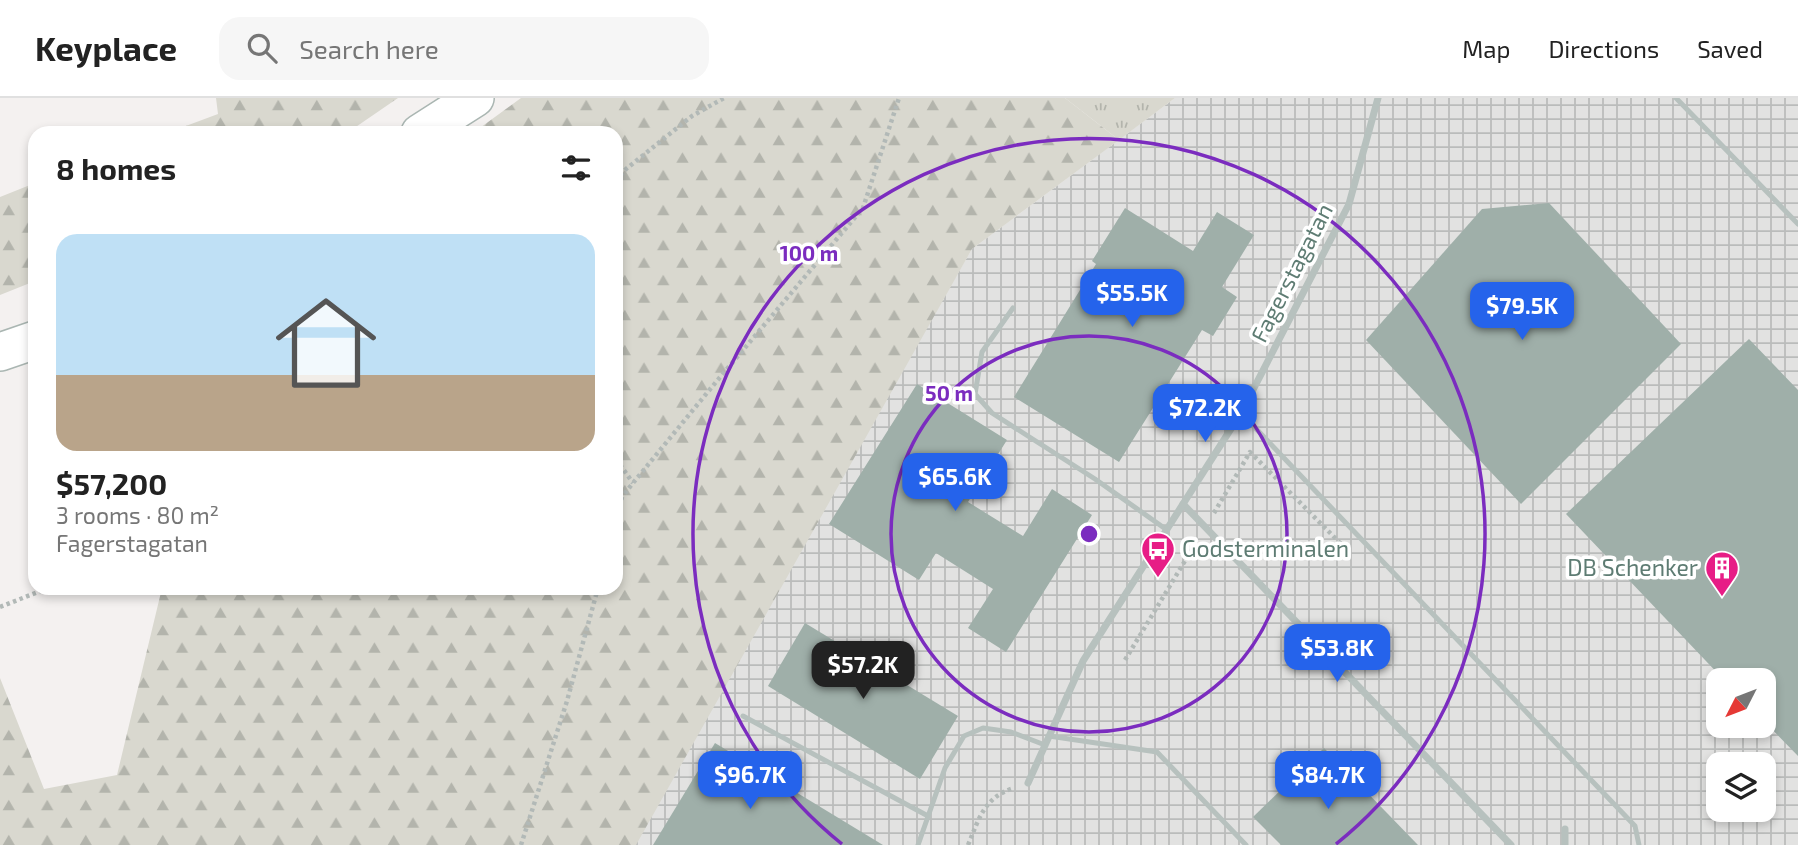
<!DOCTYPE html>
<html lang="en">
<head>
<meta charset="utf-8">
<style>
	body { margin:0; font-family:"Exo 2",sans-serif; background:#f6f6f6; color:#222; height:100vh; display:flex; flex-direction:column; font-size:26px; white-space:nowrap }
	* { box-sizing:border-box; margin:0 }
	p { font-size:23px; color:#767676 }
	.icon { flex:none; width:38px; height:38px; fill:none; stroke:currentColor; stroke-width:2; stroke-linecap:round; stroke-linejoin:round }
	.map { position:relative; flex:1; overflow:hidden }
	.panel { position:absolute; left:28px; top:28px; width:595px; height:469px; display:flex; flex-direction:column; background:#fff; border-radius:21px; box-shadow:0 4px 10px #0003 }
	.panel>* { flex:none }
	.needle { width:46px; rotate:228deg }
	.buttons { position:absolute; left:1706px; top:570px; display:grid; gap:14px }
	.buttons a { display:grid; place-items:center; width:70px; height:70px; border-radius:14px; background:#fff; box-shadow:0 4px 10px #0003; font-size:35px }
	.price { position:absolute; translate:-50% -60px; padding:0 16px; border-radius:14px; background:#2563eb; color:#fff; font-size:23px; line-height:46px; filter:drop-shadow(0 2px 4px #0008) }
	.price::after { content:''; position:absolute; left:50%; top:42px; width:21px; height:16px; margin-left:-10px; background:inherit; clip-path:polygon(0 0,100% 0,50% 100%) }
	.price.active { background:#222; color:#fff }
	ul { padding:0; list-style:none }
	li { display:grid; align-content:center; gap:14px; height:371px; padding:0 28px }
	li+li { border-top:2px solid #e0e0e0 }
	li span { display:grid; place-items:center; height:217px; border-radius:21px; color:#555 }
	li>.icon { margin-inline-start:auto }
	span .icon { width:126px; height:126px; fill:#fffc; stroke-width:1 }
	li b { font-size:30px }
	h2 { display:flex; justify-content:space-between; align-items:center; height:84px; padding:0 28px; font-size:30px }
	header { display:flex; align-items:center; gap:42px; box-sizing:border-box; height:98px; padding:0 35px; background:#fff; border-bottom:2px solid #e0e0e0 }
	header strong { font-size:33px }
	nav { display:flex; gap:38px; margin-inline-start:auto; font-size:24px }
	.search { width:490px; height:63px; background:#f6f6f6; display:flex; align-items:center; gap:18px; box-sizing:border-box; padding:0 24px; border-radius:21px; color:#767676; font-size:26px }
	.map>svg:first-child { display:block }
	.industrial { fill:url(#industrial-grid); fill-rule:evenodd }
	.grass { fill:url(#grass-tufts) }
	.forest { fill:url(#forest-firs) }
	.building { fill:#9fafa9 }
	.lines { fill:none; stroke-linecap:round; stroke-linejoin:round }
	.secondary-casing { stroke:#aab6b2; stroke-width:40 }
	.path { stroke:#b2b9b7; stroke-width:4.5; stroke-dasharray:3.5 3.5; stroke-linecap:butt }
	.lane { stroke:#b7c1be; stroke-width:5 }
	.street { stroke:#b7c1be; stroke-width:7 }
	.secondary { stroke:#fff; stroke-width:37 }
	.ring { fill:none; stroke:#7b2cbf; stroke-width:3.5 }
	.labels { text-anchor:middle; stroke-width:7; stroke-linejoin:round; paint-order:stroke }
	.street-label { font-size:23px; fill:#5e7c73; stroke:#fff }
	.poi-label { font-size:23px; fill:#5e7c73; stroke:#fff; text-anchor:start }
	.centre { fill:#7b2cbf; stroke:#fff; stroke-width:3.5 }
	.ring-label { font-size:21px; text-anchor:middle; font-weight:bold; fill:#7b2cbf; stroke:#fff; stroke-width:7; stroke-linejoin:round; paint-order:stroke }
</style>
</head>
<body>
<header>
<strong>Keyplace</strong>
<div class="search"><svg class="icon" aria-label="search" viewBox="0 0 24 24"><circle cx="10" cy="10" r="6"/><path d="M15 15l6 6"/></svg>Search here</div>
<nav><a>Map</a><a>Directions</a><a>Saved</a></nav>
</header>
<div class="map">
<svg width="1798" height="747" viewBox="0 0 1798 747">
	<defs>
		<pattern id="industrial-grid" width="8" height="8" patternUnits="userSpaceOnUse" patternTransform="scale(1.75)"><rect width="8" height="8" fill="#e2e2e1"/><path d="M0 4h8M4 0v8" fill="none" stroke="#babcbb"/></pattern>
		<pattern id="grass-tufts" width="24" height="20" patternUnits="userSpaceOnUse" patternTransform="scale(1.75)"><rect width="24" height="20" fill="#d9d8cf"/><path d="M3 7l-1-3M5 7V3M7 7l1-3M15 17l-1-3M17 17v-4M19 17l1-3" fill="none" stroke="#b3b4ac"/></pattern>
		<pattern id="forest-firs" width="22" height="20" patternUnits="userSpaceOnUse" patternTransform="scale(1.75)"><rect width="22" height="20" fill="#d9d8cf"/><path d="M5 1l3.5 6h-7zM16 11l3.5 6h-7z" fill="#b3b4ac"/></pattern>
	</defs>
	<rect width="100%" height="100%" fill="#f4f1f0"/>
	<path class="industrial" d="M1175 0H1798V747H625L972 151ZM1718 583H1764V628H1718ZM1718 667H1764V712H1718Z"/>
	<polygon class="grass" points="1065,0 1175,0 1119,42"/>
	<g class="forest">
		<polygon points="216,0 398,0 347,35 167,35 218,16"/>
		<polygon points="521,0 1065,0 1119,42 972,151 636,747 0,747 0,580 44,691 117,677 162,490 616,490 616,35 473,35"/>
		<polygon points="35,85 35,183 0,197 0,99"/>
	</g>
	<g class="building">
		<polygon points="1549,105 1681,246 1521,406 1366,242 1482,111"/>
		<polygon points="1125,110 1193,153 1217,114 1254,137 1222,189 1237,199 1213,238 1202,232 1119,364 1014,299 1096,166 1092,163"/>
		<polygon points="1749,241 1798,292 1798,658 1764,623 1764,583 1725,583 1566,416"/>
		<polygon points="917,286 1007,342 968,404 1023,438 1052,391 1092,417 1006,554 968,530 993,491 936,455 919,482 829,426"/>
		<polygon points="805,525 958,618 920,681 768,588"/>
		<polygon points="715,645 883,747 653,747"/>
		<polygon points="1324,650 1418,747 1281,747 1253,719"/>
	</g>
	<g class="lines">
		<g class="secondary-casing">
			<g id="secondary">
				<polyline points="420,35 475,0"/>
				<polyline points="0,254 35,242"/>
			</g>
		</g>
		<g class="path">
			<polyline points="616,83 626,71 692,18 724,0"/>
			<polyline points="616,361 633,385"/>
			<polyline points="1214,415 1250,354 1342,447"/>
			<polyline points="616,422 622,399 633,385 716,284 863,110 899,0"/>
			<polyline points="0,509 48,490"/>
			<polyline points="1125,562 1197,443"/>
			<polyline points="521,747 567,603 598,490"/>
			<path d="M968 747C979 721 984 699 1014 690"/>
		</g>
		<g class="lane">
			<polyline points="1676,0 1798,126"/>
			<polyline points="1013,210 982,254 975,296 992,315 1095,381 1167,432"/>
			<polyline points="1241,315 1635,728 1639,747"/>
			<polyline points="743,618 928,718"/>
			<polyline points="1049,638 1157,654 1246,747"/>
			<polyline points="918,747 945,670 964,638 983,630 1011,634 1045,647"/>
		</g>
		<g class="street">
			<polyline points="1183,406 1511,747"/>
			<polyline points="1028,685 1083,563 1241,315 1349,106 1378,0"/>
			<polyline points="1565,731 1565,747"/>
		</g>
		<use href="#secondary" class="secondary"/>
	</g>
	<g class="ring">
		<circle cx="1089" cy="436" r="198"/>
		<path d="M842 746A396 396 0 1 1 1336 746"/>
	</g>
	<defs>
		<g id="bus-pin" transform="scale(1.75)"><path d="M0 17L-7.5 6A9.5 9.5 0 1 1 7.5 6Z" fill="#e71d86" stroke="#fff"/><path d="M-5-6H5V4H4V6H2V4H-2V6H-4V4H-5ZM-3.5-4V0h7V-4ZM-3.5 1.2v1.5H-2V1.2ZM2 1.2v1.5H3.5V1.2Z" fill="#fff"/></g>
		<g id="building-pin" transform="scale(1.75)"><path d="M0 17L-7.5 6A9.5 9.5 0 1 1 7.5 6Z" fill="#e71d86" stroke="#fff"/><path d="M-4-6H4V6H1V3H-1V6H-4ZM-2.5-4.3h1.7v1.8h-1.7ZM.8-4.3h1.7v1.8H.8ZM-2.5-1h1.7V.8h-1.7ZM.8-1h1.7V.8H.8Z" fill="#fff"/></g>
	</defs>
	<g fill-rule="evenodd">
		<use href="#bus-pin" x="1158" y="451"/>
		<use href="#building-pin" x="1722" y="470"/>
	</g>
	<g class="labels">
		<g class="street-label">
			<text transform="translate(1292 175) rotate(-63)" y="8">Fagerstagatan</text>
		</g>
		<g class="poi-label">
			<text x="1182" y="459">Godsterminalen</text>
			<text x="1698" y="478" text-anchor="end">DB Schenker</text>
		</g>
	</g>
	<circle cx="1089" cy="436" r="10" class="centre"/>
	<g class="ring-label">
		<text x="809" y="163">100 m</text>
		<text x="949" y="303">50 m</text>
	</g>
</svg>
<div class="buttons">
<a><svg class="needle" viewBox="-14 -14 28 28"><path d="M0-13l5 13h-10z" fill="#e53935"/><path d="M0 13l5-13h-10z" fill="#767676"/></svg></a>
<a><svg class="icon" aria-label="layers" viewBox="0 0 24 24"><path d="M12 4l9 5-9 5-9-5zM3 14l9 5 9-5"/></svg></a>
</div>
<b class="price" style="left:1132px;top:231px">$55.5K</b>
<b class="price" style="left:1522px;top:244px">$79.5K</b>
<b class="price" style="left:1205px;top:346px">$72.2K</b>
<b class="price" style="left:955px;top:415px">$65.6K</b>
<b class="price" style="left:1337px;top:586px">$53.8K</b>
<b class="price active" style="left:863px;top:603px">$57.2K</b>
<b class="price" style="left:750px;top:713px">$96.7K</b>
<b class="price" style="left:1328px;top:713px">$84.7K</b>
<section class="panel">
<h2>8 homes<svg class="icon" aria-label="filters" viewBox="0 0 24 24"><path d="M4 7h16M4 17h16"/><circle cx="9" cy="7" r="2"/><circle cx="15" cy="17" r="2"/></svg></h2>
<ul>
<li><span style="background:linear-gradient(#bfe0f5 65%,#b9a48a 0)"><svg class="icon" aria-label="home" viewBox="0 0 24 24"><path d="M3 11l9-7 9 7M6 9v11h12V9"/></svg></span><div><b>$57,200</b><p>3 rooms · 80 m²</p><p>Fagerstagatan</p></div></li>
</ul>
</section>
</div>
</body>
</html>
